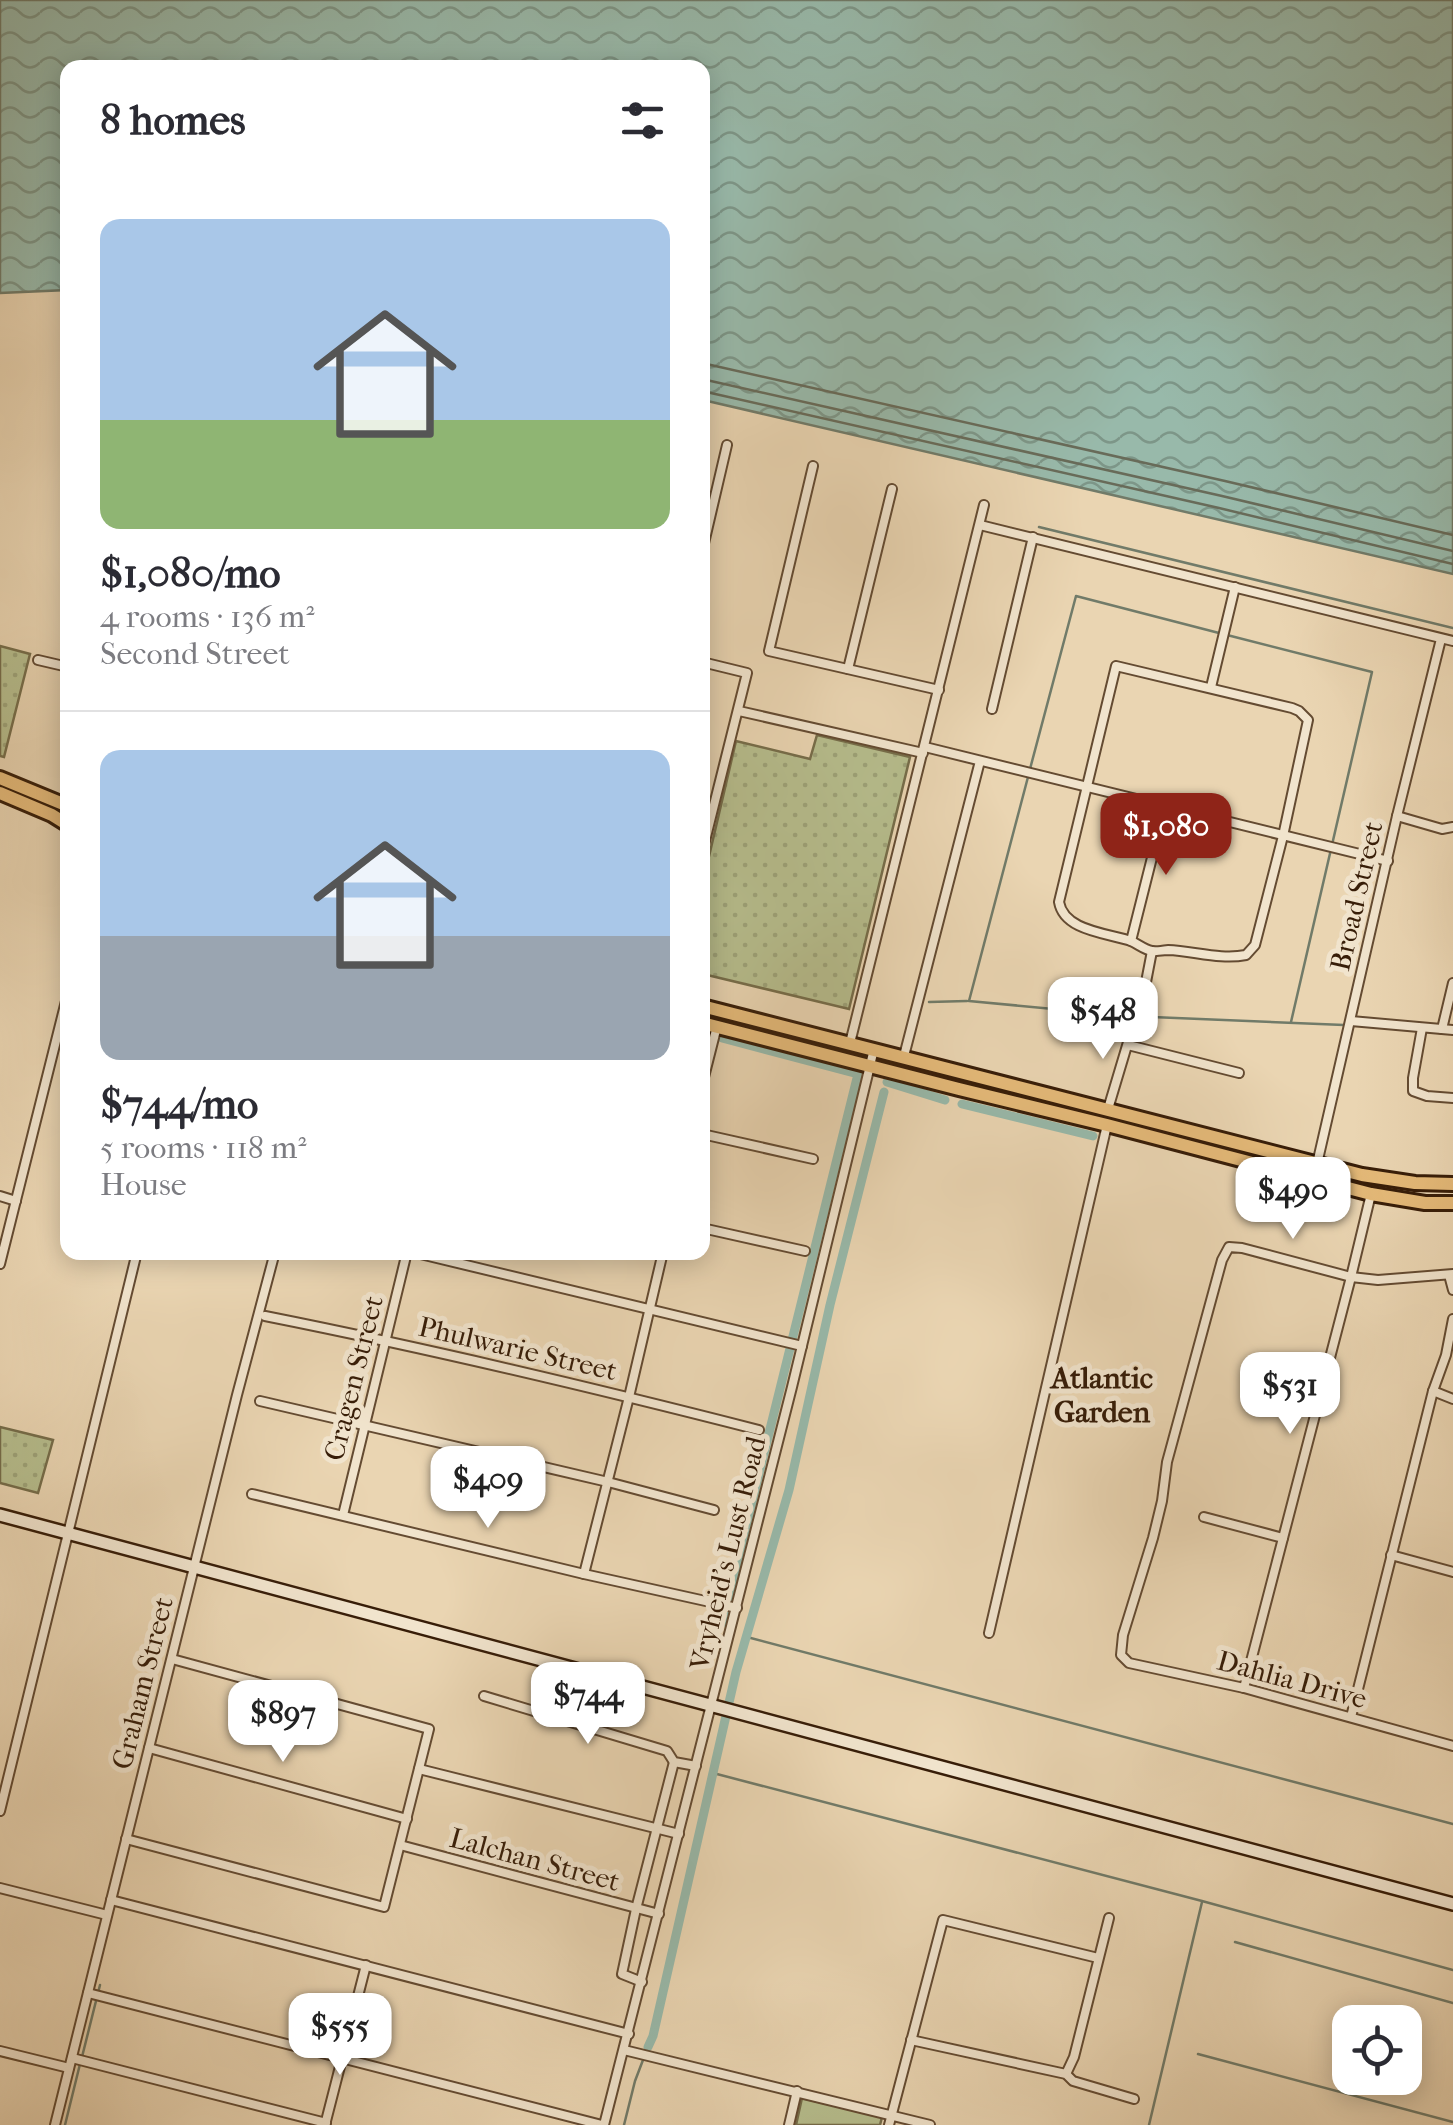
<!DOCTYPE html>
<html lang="en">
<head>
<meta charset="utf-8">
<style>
	body { margin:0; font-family:"IM FELL French Canon",serif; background:#f7f7f7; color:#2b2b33; height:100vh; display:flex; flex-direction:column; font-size:38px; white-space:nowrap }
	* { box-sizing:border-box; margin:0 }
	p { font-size:32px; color:#7c7c81 }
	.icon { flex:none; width:55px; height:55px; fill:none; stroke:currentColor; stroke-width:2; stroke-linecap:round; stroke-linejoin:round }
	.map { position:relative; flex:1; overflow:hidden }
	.sheet { position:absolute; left:60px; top:60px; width:650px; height:1200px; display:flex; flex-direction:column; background:#fff; border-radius:20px; box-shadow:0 5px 25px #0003 }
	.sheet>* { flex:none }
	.controls { position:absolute; left:1332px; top:2005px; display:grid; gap:20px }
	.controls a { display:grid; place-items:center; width:90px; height:90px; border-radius:20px; background:#fff; box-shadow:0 5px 25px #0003; font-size:50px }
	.price { position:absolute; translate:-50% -85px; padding:0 22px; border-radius:20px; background:#fff; color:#222; font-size:32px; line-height:65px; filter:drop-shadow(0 2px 5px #0008) }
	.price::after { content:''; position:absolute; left:50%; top:60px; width:30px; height:22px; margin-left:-15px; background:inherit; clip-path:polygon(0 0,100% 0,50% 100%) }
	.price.selected { background:#8f2418; color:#fff }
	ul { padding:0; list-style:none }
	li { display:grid; align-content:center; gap:20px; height:530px; padding:0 40px }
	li+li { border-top:2px solid #e1e1e2 }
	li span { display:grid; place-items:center; height:310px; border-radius:20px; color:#555 }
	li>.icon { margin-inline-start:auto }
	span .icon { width:180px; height:180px; fill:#fffc; stroke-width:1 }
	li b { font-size:42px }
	h2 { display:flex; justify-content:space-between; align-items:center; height:120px; padding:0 40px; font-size:42px }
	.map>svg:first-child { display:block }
	.green { fill:#b6bd8d; stroke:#766d4a; stroke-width:2.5 }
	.park { fill:url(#park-dots); stroke:#766d4a; stroke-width:2.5 }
	.water { fill:url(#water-waves); stroke:#717b69; stroke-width:2.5 }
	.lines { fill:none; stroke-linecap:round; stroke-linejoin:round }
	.shore { stroke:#686b59; stroke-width:2.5 }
	.stream { stroke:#717b69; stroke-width:2.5 }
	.canal { stroke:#98b9aa; stroke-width:9 }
	.street-casing { stroke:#644b32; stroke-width:12 }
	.secondary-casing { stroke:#371d08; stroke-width:16 }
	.primary-casing { stroke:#371d08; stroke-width:18 }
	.street { stroke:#f1e4cd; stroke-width:8 }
	.secondary { stroke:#f1e4cd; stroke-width:11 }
	.primary { stroke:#e5ba79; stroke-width:12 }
	.labels { text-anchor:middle; stroke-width:10; stroke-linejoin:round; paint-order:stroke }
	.street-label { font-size:28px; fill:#371d08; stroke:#f1e4cd }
	.neighbourhood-label { font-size:30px; font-weight:bold; fill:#371d08; stroke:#f1e4cd }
</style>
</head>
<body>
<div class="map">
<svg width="1453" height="2125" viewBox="0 0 1453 2125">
	<defs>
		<pattern id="park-dots" width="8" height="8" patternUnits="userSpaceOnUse" patternTransform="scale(2.5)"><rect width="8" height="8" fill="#b6bd8d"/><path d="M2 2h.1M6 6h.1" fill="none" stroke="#9da278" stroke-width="1.8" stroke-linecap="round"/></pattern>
		<pattern id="water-waves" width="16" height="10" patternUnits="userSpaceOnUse" patternTransform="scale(2.5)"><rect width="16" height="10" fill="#98b9aa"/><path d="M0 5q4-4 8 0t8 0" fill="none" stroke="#7d9688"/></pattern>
	</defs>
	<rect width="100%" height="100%" fill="#ead5b2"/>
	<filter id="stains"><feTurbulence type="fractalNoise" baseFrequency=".002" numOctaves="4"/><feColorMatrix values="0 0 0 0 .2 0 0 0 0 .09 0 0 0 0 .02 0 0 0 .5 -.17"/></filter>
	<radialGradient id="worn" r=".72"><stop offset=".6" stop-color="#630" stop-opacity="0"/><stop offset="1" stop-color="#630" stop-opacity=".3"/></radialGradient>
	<polygon class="green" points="802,2098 882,2117 880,2125 796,2125"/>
	<g class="park">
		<polygon points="0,646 30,654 4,757 0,756"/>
		<polygon points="817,735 910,757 849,1009 703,974 703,882 736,741 810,759"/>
		<polygon points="0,1427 53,1440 38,1493 0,1483"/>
	</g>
	<polygon class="water" points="0,0 1453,0 1453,574 703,400 702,68 68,68 67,290 0,293"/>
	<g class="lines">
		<g class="shore">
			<polyline points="702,363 1225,481 1453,535"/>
			<polyline points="702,379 1222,496 1453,551"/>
			<polyline points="702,391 1219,508 1453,564"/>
		</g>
		<g class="stream">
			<polyline points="1039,527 1453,628"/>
			<polyline points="1227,635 1372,672 1291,1022"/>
			<polyline points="1030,769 1076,596 1219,633"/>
			<polyline points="1028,777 969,1001 1128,1016 1344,1025"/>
			<polyline points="929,1002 967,1001"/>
			<polyline points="747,1637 1453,1824"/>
			<polyline points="713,1773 1202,1901 1453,1970"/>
			<polyline points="1235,1942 1453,2003"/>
			<polyline points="1198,2054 1453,2122"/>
			<polyline points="82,2057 100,1985"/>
			<polyline points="65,2125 80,2064"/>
			<polyline points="624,2125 635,2081 643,2060"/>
			<polyline points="1149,2125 1202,1902"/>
		</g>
		<g class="canal">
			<polyline points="722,1038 858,1074 722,1623"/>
			<polyline points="887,1082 945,1100"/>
			<polyline points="962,1104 1093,1136"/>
			<polyline points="648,2047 653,2036 736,1672 789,1490 830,1305 884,1092"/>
		</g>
		<g class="street-casing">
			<g id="street">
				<polyline points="813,466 769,651 939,690"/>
				<polyline points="980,525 1453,641"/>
				<polyline points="702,552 727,445"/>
				<polyline points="38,660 68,667"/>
				<polyline points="702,662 747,673 702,853"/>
				<path d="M1116 666 1292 708 1299 711 1308 720 1283 836 1255 945 1246 955C1220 960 1194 951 1168 950 1166 950 1155 952 1152 951 1145 950 1138 944 1131 941 1107 933 1064 931 1059 902Z"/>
				<polyline points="848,669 892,489"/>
				<polyline points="1211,687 1235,587"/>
				<polyline points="992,709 1033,537"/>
				<polyline points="739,711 923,753"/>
				<polyline points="925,747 1388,861"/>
				<polyline points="1397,816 1442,829 1453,827"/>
				<polyline points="1131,941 1165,806"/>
				<polyline points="1351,1021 1453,1030"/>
				<polyline points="1422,1028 1413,1078 1413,1091 1427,1096 1453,1098"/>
				<polyline points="1442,1029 1453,983"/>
				<polyline points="850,1043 984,505"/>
				<polyline points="1128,1045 1239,1073"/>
				<polyline points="904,1056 980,761"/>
				<polyline points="702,1085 717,1026"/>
				<polyline points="1108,1109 1146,982 1152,951"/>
				<polyline points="702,1134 813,1159"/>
				<polyline points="1317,1164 1397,816 1441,639"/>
				<polyline points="0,1196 16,1201"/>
				<polyline points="702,1228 805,1251"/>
				<polyline points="412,1252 802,1346"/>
				<polyline points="0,1264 68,993"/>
				<polyline points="1453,1274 1378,1280 1351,1277 1242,1248 1229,1247 1222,1260 1167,1462 1162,1501 1153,1538 1123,1635 1121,1655 1129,1663 1244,1688 1453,1746"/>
				<polyline points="1449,1275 1453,1290"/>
				<path d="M265 1316C431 1349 595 1388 759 1430"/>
				<polyline points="1433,1391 1453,1399"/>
				<polyline points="260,1401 608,1482 714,1510"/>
				<polyline points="252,1494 584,1574 737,1608"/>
				<polyline points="343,1515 407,1252"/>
				<polyline points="1204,1517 1283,1538"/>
				<polyline points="1391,1555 1453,1572"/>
				<polyline points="584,1574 629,1397 663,1252"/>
				<polyline points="989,1633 1107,1125"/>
				<polyline points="1244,1688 1351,1277 1371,1194"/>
				<polyline points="484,1696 667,1751 674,1762 696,1766"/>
				<polyline points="1351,1717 1433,1391 1446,1355 1453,1319"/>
				<polyline points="149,1748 407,1819"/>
				<polyline points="419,1769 679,1834"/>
				<polyline points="0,1811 137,1252"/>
				<polyline points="126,1839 384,1907 429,1729 172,1659"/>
				<polyline points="400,1845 659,1914"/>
				<polyline points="0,1888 107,1915"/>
				<polyline points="111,1900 629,2034"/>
				<polyline points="642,1982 622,1974 636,1909 674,1762"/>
				<polyline points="88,1993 602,2125"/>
				<polyline points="911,2040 1066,2074 1073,2081 1134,2099"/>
				<polyline points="624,2050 930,2125"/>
				<polyline points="0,2051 69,2068"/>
				<polyline points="72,2058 326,2123"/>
				<polyline points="1066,2074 1074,2057 1109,1918"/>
				<polyline points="55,2125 237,1395 275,1252"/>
				<polyline points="325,2125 366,1965"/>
				<polyline points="604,2125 792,1387 874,1049"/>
				<polyline points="789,2125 797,2091"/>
				<polyline points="889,2125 943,1920 1098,1958"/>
			</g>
		</g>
		<g class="secondary-casing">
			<polyline id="secondary" points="0,1515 1453,1904"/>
		</g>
		<g class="primary-casing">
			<g id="primary">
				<polyline points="0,778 68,806"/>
				<polyline points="0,793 52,815 68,825"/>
				<polyline points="702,1006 1362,1175 1415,1183 1453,1184"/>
				<polyline points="702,1023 959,1089 1107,1125 1371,1194 1425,1203 1453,1203"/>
			</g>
		</g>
		<use href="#street" class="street"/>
		<use href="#secondary" class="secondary"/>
		<use href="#primary" class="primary"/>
	</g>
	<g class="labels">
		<g class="street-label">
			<text transform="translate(1356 896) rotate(-77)" y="10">Broad Street</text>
			<text transform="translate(518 1348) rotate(13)" y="10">Phulwarie Street</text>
			<text transform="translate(353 1378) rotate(-76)" y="10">Cragen Street</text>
			<text transform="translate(727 1553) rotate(-76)" y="10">Vryheid's Lust Road</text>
			<text transform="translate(1292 1679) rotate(15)" y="10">Dahlia Drive</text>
			<text transform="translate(142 1683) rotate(-76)" y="10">Graham Street</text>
			<text transform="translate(535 1859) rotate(15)" y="10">Lalchan Street</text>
		</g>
		<g class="neighbourhood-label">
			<text x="1102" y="1388">Atlantic<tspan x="1102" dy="34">Garden</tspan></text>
		</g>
	</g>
	<rect width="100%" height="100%" filter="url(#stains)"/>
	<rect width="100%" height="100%" fill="url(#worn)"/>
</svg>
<div class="controls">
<a><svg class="icon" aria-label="locate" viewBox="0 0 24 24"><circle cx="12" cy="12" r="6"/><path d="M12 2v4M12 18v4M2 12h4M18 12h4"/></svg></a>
</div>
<b class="price selected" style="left:1166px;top:878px">$1,080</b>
<b class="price" style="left:1103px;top:1062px">$548</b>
<b class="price" style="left:1293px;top:1242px">$490</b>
<b class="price" style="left:1290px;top:1437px">$531</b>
<b class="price" style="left:488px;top:1531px">$409</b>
<b class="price" style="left:588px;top:1747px">$744</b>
<b class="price" style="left:283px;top:1765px">$897</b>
<b class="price" style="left:340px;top:2078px">$555</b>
<section class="sheet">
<h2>8 homes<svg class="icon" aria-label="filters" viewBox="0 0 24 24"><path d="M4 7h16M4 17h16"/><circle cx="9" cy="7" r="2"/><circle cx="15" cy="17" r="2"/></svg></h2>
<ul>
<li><span style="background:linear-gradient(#a9c7e8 65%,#8fb573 0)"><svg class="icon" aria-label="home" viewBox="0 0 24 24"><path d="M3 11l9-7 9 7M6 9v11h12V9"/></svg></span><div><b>$1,080/mo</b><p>4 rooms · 136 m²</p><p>Second Street</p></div></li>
<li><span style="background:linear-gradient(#a9c7e8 60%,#9aa5b1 0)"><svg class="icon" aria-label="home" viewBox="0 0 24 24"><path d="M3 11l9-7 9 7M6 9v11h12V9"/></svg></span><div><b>$744/mo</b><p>5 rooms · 118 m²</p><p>House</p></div></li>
</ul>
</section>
</div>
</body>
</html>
